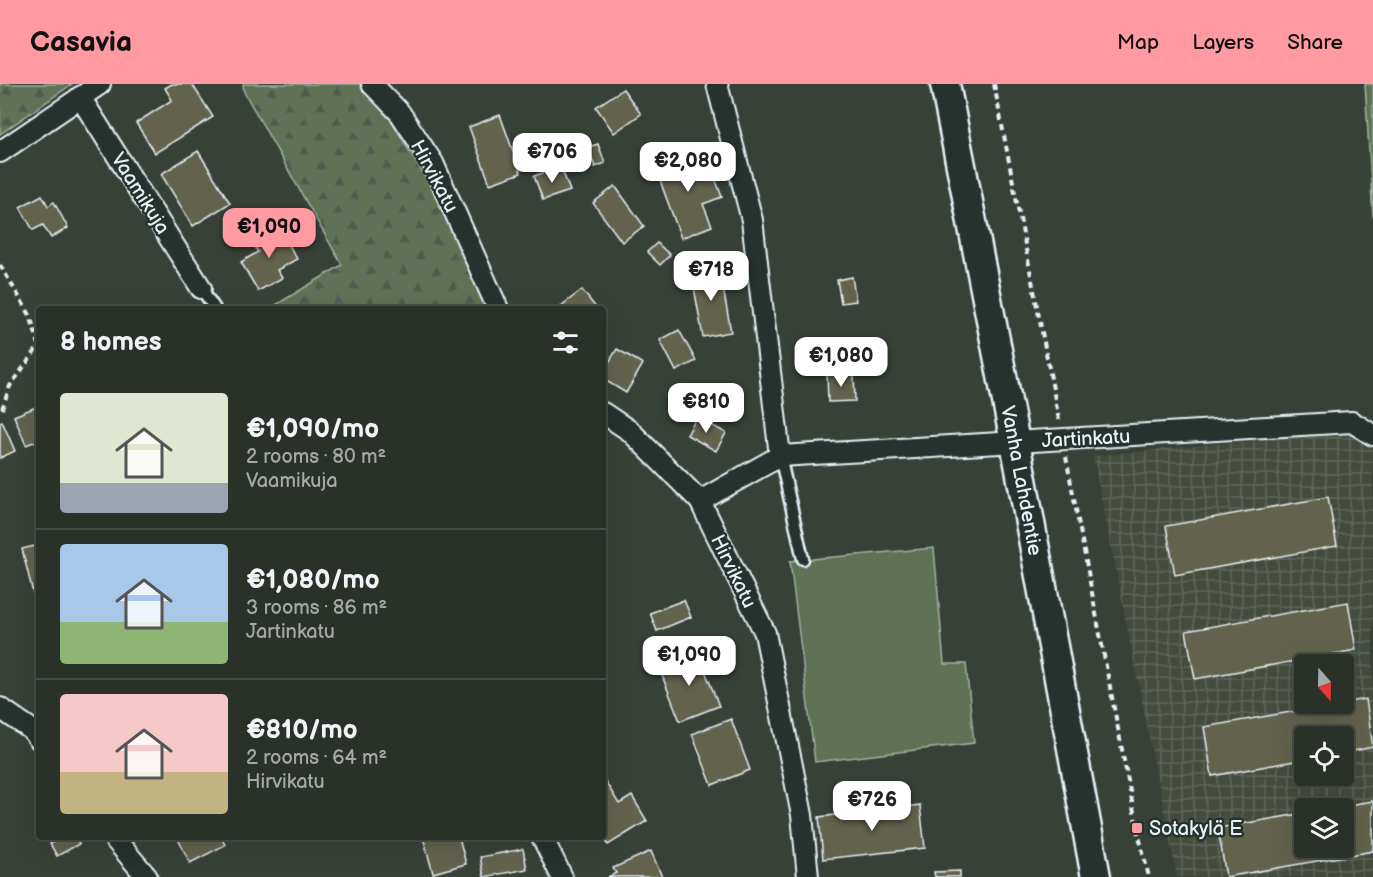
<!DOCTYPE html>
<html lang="en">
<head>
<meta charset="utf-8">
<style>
	body { margin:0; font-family:"Balsamiq Sans",sans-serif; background:#363d35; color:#f1f3f6; height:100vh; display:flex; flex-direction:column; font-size:22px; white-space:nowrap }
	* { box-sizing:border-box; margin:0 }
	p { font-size:20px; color:#a5a9a8 }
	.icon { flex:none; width:33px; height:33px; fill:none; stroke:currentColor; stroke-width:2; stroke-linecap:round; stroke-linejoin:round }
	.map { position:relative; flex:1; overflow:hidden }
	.drawer { position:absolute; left:36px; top:222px; width:570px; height:534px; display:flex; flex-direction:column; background:#2a3129; border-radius:6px; box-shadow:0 6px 24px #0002,0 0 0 2px #464c46 }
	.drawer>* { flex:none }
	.needle { width:39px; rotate:160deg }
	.tools { position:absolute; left:1294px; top:570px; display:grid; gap:12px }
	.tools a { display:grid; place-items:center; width:60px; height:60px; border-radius:6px; background:#2a3129; box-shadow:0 6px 24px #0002,0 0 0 2px #464c46; font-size:30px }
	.price { position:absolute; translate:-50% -51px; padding:0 14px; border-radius:12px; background:#fff; color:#222; font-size:20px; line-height:39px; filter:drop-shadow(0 2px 3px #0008) }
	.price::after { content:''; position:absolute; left:50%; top:36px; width:18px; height:14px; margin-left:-9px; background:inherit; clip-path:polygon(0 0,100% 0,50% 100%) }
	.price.active { background:#ff9aa2; color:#111 }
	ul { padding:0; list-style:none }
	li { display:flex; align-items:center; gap:18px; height:150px; padding:0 24px }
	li+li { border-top:2px solid #464c46 }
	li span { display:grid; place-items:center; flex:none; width:168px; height:120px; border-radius:6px; color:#555 }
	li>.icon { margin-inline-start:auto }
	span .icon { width:72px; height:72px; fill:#fffc; stroke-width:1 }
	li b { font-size:26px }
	h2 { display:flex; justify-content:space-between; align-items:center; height:72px; padding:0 24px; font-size:26px }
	header { display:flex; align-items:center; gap:36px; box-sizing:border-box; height:84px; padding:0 30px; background:#ff9aa2; color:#111 }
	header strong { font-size:28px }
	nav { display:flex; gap:33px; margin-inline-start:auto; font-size:21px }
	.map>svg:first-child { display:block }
	.industrial { fill:url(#industrial-grid); fill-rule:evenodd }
	.forest { fill:url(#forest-firs); stroke:#a3b2a6; stroke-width:1.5 }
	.pitch { fill:#5e7255; stroke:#a3b2a6; stroke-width:1.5 }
	.building { fill:#63624d; stroke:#e8f1f8; stroke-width:1.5 }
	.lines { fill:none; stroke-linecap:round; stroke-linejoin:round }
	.lane-casing { stroke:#e8f1f8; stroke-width:15 }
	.street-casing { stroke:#e8f1f8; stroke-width:24 }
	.secondary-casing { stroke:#e8f1f8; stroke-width:33 }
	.path { stroke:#e8f1f8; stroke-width:4; stroke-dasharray:6 4.5; stroke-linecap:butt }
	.lane { stroke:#26332d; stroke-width:10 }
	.street { stroke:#26332d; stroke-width:20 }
	.secondary { stroke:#26332d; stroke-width:28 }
	.poi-dot { fill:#ff9aa2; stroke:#26332d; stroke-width:2 }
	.labels { text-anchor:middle; stroke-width:5; stroke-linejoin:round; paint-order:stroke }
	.street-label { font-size:20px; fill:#e8f1f8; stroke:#26332d }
	.poi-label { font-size:20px; fill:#e8f1f8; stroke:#26332d; text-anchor:start }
</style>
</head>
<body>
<header>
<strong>Casavia</strong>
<nav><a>Map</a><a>Layers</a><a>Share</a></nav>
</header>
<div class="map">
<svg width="1373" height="793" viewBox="0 0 1373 793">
	<defs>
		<pattern id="industrial-grid" width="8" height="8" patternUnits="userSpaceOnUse" patternTransform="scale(1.5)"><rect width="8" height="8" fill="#454b3e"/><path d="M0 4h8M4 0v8" fill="none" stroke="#60655b"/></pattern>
		<pattern id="forest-firs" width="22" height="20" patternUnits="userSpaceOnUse" patternTransform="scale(1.5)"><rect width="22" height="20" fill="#5e7255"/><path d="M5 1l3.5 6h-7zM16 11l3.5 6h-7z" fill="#515b4f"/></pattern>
	</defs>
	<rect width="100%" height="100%" fill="#384137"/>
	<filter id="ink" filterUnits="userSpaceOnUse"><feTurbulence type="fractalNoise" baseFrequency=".0167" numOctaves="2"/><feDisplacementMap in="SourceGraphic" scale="12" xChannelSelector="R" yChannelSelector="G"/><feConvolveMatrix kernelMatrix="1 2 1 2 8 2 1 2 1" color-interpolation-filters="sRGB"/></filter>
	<g filter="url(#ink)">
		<path class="industrial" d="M1350 347 1373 363V793H1177L1093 372ZM1305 580H1344V620H1305ZM1305 652H1344V692H1305ZM1305 724H1344V764H1305Z"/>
		<g class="forest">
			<polygon points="0,0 72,0 0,50"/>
			<polygon points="243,0 359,0 393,39 438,115 487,225 269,225 342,181 244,8"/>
			<polygon points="1365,0 1373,0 1373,133"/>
		</g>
		<polygon class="pitch" points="934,464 944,580 966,580 974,659 815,678 790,477"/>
		<g class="building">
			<polygon points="172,0 192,0 213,33 155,69 136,39 172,16 165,4"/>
			<polygon points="623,5 641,30 614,49 596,23"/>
			<polygon points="500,31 521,89 490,100 469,43"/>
			<polygon points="598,60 605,79 595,83 588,63"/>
			<polygon points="198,67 230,119 193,142 161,90"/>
			<polygon points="692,69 696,80 701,78 708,97 715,94 722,113 703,120 712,142 681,154 655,83"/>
			<polygon points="561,83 570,107 543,116 534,92"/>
			<polygon points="615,102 644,142 622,158 593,119"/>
			<polygon points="42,111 48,122 54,118 68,144 51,154 43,141 33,146 20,123"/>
			<polygon points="278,142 297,175 277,186 282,194 258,207 241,178 258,168 252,158"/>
			<polygon points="657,159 670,171 660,181 647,168"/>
			<polygon points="719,182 731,248 703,253 691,187"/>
			<polygon points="852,193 856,217 841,219 837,196"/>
			<polygon points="582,206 597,225 557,225"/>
			<polygon points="679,246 696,277 676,287 660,256"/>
			<polygon points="617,265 643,280 626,309 603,295 603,288"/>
			<polygon points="854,289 855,317 828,318 827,290"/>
			<polygon points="36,323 39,330 39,356 26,361 14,332"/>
			<polygon points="697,333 726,349 716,367 687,351"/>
			<polygon points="2,337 15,367 0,374 0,338"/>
			<polygon points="1328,413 1337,462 1175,491 1166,442"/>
			<polygon points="39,461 39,533 22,465"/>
			<polygon points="684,516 691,533 657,547 650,529"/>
			<polygon points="1348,518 1356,566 1195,595 1186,547"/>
			<polygon points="698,569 719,622 680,637 659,584"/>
			<polygon points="1366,615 1373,663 1344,669 1344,652 1305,652 1305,675 1212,692 1204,643"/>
			<polygon points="731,635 750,686 712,701 692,650"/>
			<polygon points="603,694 619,720 632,712 647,737 608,761 603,753"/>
			<polygon points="1373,717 1373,767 1226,793 1218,744 1305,729 1305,764 1344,764 1344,724 1330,724"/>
			<polygon points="920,721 925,764 823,775 819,733"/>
			<polygon points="63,753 75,753 79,760 57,772 50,760"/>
			<polygon points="177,753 221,753 225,761 190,779"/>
			<polygon points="423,753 459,753 466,780 433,789"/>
			<polygon points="523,765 527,785 484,793 480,773"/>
			<polygon points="651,767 662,793 608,793 616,789 613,784"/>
			<polygon points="960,787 960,793 935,793 934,788"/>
		</g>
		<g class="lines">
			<g class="lane-casing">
				<g id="lane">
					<polyline points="201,204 215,225"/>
					<polyline points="780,372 803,475"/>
				</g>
			</g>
			<g class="street-casing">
				<g id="street">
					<polyline points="372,0 400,29 433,79 498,225"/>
					<polyline points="717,0 752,136 780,372"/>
					<polyline points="80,13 201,204"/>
					<polyline points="0,68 100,0"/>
					<polyline points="603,329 630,347 700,417 765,549 802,731 808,793"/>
					<polyline points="700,417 780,372 1352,338 1373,351"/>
					<polyline points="0,624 32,646 39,655"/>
					<polyline points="113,753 147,793"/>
					<polyline points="542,753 562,793"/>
				</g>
			</g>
			<g class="secondary-casing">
				<g id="secondary">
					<path id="s1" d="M945 0 1015 358 1096 793"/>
				</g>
			</g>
			<g class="path">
				<polyline points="994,0 1059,336"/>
				<polyline points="0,181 30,231 39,261"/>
				<polyline points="2,325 10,302 39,262"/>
				<polyline points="1066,373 1137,744 1149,793"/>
			</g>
			<use href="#lane" class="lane"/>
			<use href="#street" class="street"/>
			<use href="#secondary" class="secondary"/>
		</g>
	</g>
	<rect class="poi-dot" x="1131" y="738" width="12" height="12" rx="3"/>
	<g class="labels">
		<g class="street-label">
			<text transform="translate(435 92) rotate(62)" y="7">Hirvikatu</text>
			<text transform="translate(141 109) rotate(58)" y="7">Vaamikuja</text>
			<text transform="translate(1086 354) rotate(-3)" y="7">Jartinkatu</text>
			<text dy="7" stroke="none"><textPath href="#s1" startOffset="404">Vanha Lahdentie</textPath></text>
			<text transform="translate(734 487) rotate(64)" y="7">Hirvikatu</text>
		</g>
		<g class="poi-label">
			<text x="1149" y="751">Sotakylä E</text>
		</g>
	</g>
</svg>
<div class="tools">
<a><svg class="needle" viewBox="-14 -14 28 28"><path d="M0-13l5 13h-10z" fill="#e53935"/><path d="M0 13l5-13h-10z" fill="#a5a9a8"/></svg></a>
<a><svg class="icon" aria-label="locate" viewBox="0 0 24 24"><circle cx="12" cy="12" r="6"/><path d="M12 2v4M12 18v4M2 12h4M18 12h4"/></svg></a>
<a><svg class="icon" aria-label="layers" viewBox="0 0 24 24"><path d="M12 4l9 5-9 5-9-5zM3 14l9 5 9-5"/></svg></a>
</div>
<b class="price" style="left:552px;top:100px">€706</b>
<b class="price" style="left:688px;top:109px">€2,080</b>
<b class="price active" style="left:269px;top:175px">€1,090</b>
<b class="price" style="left:711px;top:218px">€718</b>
<b class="price" style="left:841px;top:304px">€1,080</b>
<b class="price" style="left:706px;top:350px">€810</b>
<b class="price" style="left:689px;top:603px">€1,090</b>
<b class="price" style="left:872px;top:748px">€726</b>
<section class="drawer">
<h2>8 homes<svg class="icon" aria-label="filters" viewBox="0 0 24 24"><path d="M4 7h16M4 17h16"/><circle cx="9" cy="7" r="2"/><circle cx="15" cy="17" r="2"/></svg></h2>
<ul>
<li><span style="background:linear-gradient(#dfe7d0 75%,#9aa5b1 0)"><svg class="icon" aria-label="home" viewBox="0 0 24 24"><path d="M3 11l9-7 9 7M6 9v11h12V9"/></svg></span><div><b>€1,090/mo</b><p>2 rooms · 80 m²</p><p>Vaamikuja</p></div></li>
<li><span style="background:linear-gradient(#a9c7e8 65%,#8fb573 0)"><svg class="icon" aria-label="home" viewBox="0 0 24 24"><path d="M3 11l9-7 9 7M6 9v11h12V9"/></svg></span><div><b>€1,080/mo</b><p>3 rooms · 86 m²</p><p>Jartinkatu</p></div></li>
<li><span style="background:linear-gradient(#f6c9c9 65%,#c2b280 0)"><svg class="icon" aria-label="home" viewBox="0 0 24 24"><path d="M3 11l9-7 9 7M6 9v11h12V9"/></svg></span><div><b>€810/mo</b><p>2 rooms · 64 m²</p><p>Hirvikatu</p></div></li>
</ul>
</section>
</div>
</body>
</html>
